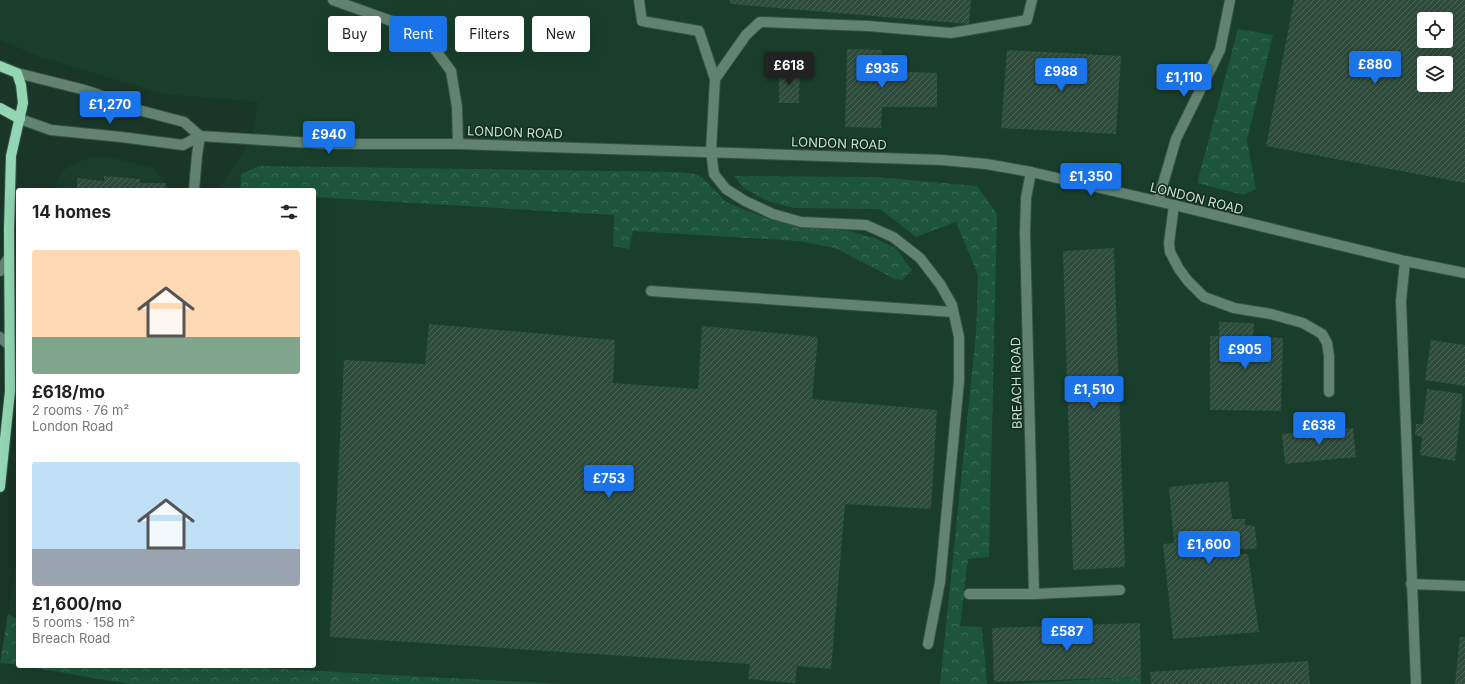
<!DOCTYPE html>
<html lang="en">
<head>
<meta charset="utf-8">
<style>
	body { margin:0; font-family:Inter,sans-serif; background:#f2f2f2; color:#202124; height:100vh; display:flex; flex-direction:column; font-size:15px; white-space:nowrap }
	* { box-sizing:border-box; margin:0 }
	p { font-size:13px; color:#757577 }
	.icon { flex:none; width:22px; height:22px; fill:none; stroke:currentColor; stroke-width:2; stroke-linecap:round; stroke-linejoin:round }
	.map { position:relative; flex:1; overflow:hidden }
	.details { position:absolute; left:16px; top:188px; width:300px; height:480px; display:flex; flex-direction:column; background:#fff; border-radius:4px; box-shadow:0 4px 16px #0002 }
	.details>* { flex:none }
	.banner { position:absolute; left:328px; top:16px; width:380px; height:36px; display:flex; gap:8px }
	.controls { position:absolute; left:1417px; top:12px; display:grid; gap:8px }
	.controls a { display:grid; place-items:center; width:36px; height:36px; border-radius:4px; background:#fff; box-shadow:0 4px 16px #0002; font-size:20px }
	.price { position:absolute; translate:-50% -34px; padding:0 9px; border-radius:4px; background:#1a73e8; color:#fff; font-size:13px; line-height:26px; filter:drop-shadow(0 1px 2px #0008) }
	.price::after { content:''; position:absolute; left:50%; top:24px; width:12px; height:9px; margin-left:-6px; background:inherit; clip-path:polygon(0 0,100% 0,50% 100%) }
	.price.on { background:#222; color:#fff }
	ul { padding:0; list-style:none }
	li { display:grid; align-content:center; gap:8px; height:212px; padding:0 16px }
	li span { display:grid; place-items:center; height:124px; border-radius:4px; color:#555 }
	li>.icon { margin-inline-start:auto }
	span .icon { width:72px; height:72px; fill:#fffc; stroke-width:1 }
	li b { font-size:17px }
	h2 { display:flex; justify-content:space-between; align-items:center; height:48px; padding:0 16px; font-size:17px }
	.chip { padding:0 14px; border-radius:4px; background:#fff; box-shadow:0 4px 16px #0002; font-size:14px; line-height:36px }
	.chip.on { background:#1a73e8; color:#fff }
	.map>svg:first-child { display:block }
	.built { fill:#193e2c; fill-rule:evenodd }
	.forest { fill:url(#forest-crowns) }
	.building { fill:url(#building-hatch); fill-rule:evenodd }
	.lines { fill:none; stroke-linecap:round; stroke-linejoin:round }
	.minor-casing { stroke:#375144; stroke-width:12 }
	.major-casing { stroke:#375144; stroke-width:12 }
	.minor { stroke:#628371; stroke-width:10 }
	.major { stroke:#92d6b2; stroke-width:10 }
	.labels { text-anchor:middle; stroke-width:3; stroke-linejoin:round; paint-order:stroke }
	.street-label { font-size:13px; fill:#ceded5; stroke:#102c1e }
</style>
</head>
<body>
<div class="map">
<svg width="1465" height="684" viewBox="0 0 1465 684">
	<defs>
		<pattern id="forest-crowns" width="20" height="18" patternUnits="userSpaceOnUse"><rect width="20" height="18" fill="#1d553b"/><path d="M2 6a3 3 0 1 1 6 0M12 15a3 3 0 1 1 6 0" fill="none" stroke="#3d6d56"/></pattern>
		<pattern id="building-hatch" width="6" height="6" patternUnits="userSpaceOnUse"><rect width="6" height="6" fill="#2f4b3c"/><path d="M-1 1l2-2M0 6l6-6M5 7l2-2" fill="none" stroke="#4c6457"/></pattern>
	</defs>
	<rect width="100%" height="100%" fill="#1a3628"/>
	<g class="built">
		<path d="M0 0H1465V684H563L224 666H314V190H219L220 187 252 139 258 102 164 94 40 57 0 40ZM1424 19H1446V41H1424ZM1424 63H1446V85H1424Z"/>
		<polygon points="90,157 113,158 153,168 171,190 57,190 57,181 62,172 70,166"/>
		<polygon points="18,553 18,619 8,614"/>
		<polygon points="0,663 71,674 129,684 0,684"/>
	</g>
	<g class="forest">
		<polygon points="1238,29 1273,35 1247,140 1256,189 1244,195 1197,183"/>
		<polygon points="259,166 679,172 694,174 703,178 726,202 758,215 788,222 845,230 875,238 896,249 912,270 902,280 895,279 835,248 798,241 633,231 629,249 613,246 614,215 314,197 314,190 240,190 241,174"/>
		<polygon points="734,176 878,177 977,186 997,214 989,557 968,559 960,626 982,627 987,684 940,684 976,334 978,275 956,222 916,237 880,209 793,208 765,200 744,188"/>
		<polygon points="8,614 18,619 18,665 0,663"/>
		<polygon points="22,666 224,666 563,684 129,684"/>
		<polygon points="1141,677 1141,684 1005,684"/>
	</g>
	<g class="building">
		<polygon points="730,0 971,0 969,24 730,4"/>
		<path d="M1294 0H1465V183L1266 146ZM1424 19H1446V41H1424ZM1424 63H1446V85H1424Z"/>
		<polygon points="847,49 882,50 881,71 937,73 937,107 882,107 881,128 845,127"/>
		<polygon points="1007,50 1121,56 1116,134 1001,128"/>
		<polygon points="779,68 800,69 799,103 779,103"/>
		<polygon points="104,176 140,179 140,183 166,183 165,190 77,190 77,178 104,181"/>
		<polygon points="1114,248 1125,567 1073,570 1063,251"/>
		<polygon points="1219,322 1254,323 1253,336 1283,338 1281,411 1210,410 1210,336 1219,336"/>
		<polygon points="429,324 615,340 613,383 698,389 702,326 818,337 812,399 937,410 931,509 845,504 831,669 797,666 795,683 748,679 750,664 330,637 344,360 425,364"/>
		<polygon points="1431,340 1465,345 1465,386 1425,380"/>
		<polygon points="1427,389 1463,394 1455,461 1420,455 1422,437 1415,435 1416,424 1423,424"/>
		<polygon points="1353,428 1356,457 1285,464 1282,434"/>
		<polygon points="1228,481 1232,519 1245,519 1245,525 1255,526 1257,549 1238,549 1238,554 1248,554 1259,632 1173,639 1163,544 1174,543 1169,487"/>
		<polygon points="1140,623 1141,677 994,682 992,628"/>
		<polygon points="1460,637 1465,637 1465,684 1455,684"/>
		<polygon points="1308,661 1310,684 1151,684 1150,672"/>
	</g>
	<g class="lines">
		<g class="minor-casing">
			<g id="minor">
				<polyline points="333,0 394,22 428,40 451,71 457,107 458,144"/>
				<polyline points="639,0 642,21 699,31 715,79 711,151 714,174 726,189 745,201 773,214 801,222 866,225 893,237 920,258 940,284 952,305 959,337 959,381 940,582 928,644"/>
				<polyline points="17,73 81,89 97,94 131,108 184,122 200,136"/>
				<polyline points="715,79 746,35 760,22 868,26 951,33 1027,20 1032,0"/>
				<polyline points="20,119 51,130 121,137 183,145 200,136 328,144 458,144 942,160 986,164 1031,172 1174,205 1405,261 1465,273"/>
				<polyline points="1031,172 1026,198 1025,233 1034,594"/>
				<polyline points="194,190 197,155 200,136"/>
				<polyline points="1158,201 1176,139 1220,50 1230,0"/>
				<polyline points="1174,205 1169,243 1170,252 1179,269 1188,281 1204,297 1234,308 1271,314 1303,323 1322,334 1327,343 1329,356 1329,392"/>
				<polyline points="1405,261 1401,301 1416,684"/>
				<polyline points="0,271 9,257"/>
				<polyline points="651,291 953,312"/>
				<polyline points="0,337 9,345"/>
				<polyline points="1411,584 1465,586"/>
				<polyline points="969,594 1034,594 1120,590"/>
			</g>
		</g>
		<g class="major-casing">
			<g id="major">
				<polyline points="0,66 17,73 21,85 23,103 11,156 9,229 10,391 0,487"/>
				<polyline points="0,108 20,119"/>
			</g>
		</g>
		<use href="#minor" class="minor"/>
		<use href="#major" class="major"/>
	</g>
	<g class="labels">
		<g class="street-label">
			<text transform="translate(515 132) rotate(2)" y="5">LONDON ROAD</text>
			<text transform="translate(839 143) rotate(2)" y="5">LONDON ROAD</text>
			<text transform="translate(1197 198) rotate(14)" y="5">LONDON ROAD</text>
			<text transform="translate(1016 383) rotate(-91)" y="5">BREACH ROAD</text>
		</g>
	</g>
</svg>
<div class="controls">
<a><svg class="icon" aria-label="locate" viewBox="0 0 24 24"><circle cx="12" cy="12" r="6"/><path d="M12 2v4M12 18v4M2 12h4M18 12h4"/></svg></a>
<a><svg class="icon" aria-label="layers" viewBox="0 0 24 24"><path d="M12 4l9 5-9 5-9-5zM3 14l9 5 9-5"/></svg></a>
</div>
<b class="price" style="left:1375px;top:85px">£880</b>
<b class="price on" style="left:789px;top:86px">£618</b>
<b class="price" style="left:882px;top:89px">£935</b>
<b class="price" style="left:1061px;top:92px">£988</b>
<b class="price" style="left:1184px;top:98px">£1,110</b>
<b class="price" style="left:110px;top:125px">£1,270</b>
<b class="price" style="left:329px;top:155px">£940</b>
<b class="price" style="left:1091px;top:197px">£1,350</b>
<b class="price" style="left:1245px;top:370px">£905</b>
<b class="price" style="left:1094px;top:410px">£1,510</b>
<b class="price" style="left:1319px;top:446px">£638</b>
<b class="price" style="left:609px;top:499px">£753</b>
<b class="price" style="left:1209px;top:565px">£1,600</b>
<b class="price" style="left:1067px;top:652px">£587</b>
<div class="banner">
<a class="chip">Buy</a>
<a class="chip on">Rent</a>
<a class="chip">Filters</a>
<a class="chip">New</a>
</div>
<section class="details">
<h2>14 homes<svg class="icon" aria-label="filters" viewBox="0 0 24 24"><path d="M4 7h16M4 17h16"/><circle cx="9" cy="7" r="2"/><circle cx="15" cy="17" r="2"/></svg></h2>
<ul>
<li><span style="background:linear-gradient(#ffd9b3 70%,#7fa58c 0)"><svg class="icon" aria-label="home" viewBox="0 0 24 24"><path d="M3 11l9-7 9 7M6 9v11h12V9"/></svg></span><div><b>£618/mo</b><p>2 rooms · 76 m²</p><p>London Road</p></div></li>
<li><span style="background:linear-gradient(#bfe0f5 70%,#9aa5b1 0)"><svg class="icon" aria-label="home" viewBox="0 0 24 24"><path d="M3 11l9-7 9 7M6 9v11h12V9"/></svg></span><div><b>£1,600/mo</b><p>5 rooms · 158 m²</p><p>Breach Road</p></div></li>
</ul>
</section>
</div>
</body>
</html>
